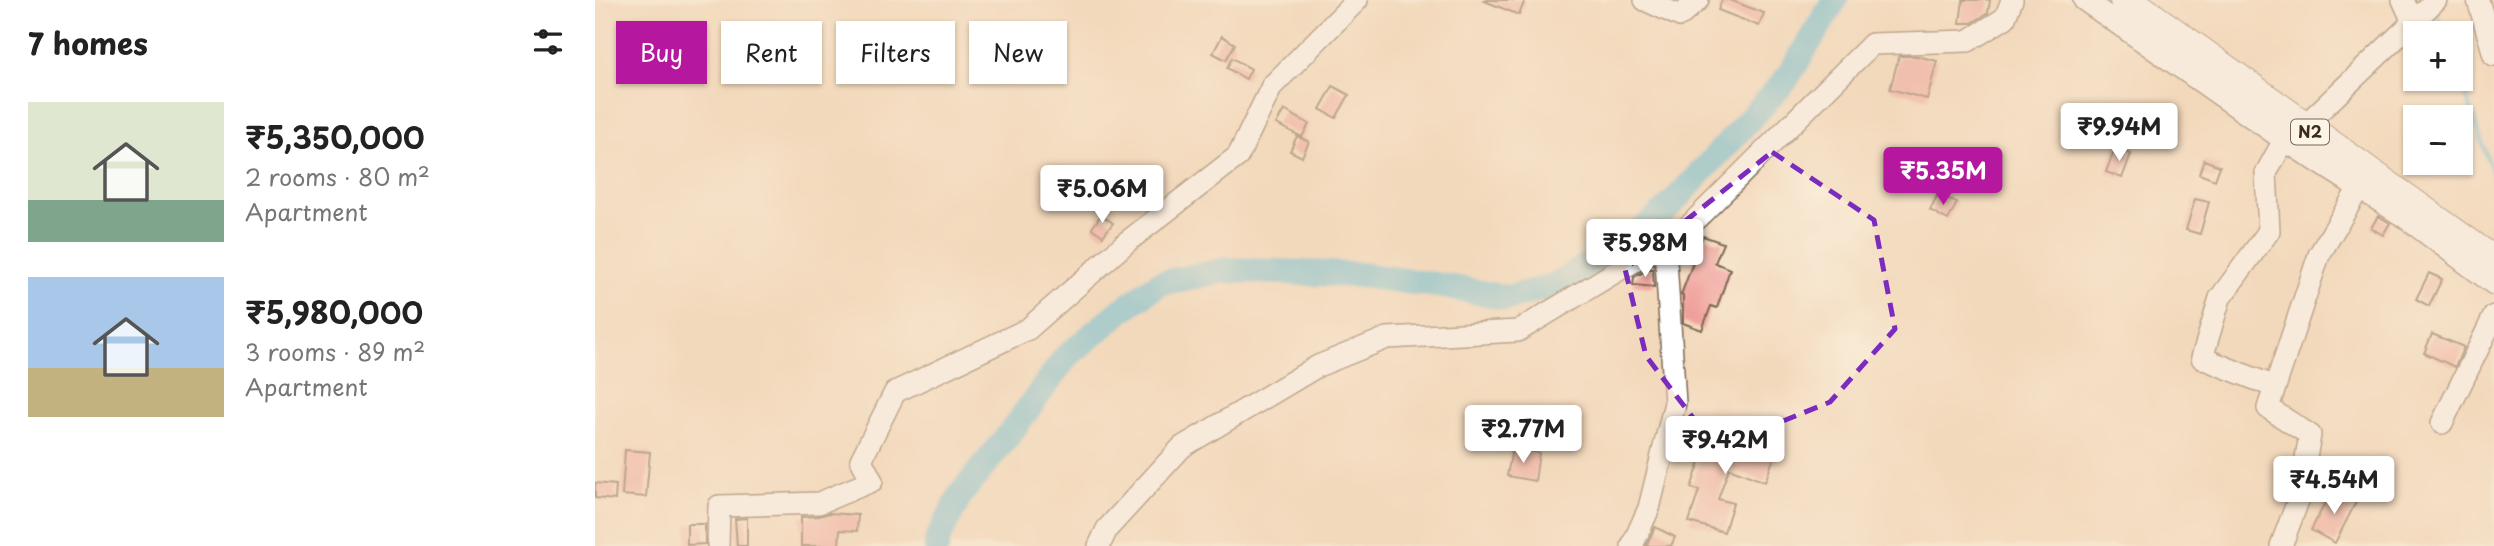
<!DOCTYPE html>
<html lang="en">
<head>
<meta charset="utf-8">
<style>
	body { margin:0; font-family:"Playpen Sans",sans-serif; background:#f2f2f2; color:#222; height:100vh; display:flex; flex-direction:column; font-size:26px; white-space:nowrap }
	* { box-sizing:border-box; margin:0 }
	p { font-size:23px; color:#767676 }
	.icon { flex:none; width:38px; height:38px; fill:none; stroke:currentColor; stroke-width:2; stroke-linecap:round; stroke-linejoin:round }
	.map { position:relative; flex:1; overflow:hidden }
	.panel { display:flex; flex-direction:column; background:#fff; width:595px }
	.panel>* { flex:none }
	.hud { position:absolute; left:21px; top:21px; width:665px; height:63px; display:flex; gap:14px }
	.buttons { position:absolute; left:1808px; top:21px; display:grid; gap:14px }
	.buttons a { display:grid; place-items:center; width:70px; height:70px; border-radius:0px; background:#fff; box-shadow:0 2px 5px #0004; font-size:35px }
	.price { position:absolute; translate:-50% -60px; padding:0 16px; border-radius:7px; background:#fff; color:#222; font-size:23px; line-height:46px; filter:drop-shadow(0 2px 4px #0008) }
	.price::after { content:''; position:absolute; left:50%; top:42px; width:21px; height:16px; margin-left:-10px; background:inherit; clip-path:polygon(0 0,100% 0,50% 100%) }
	.price.current { background:#b5179e; color:#fff }
	ul { padding:0; list-style:none }
	li { display:flex; align-items:center; gap:21px; height:175px; padding:0 28px }
	li span { display:grid; place-items:center; flex:none; width:196px; height:140px; border-radius:0px; color:#555 }
	li>.icon { margin-inline-start:auto }
	span .icon { width:84px; height:84px; fill:#fffc; stroke-width:1 }
	li b { font-size:30px }
	h2 { display:flex; justify-content:space-between; align-items:center; height:84px; padding:0 28px; font-size:30px }
	.chip { padding:0 24px; border-radius:0px; background:#fff; box-shadow:0 2px 5px #0004; font-size:24px; line-height:63px }
	.chip.current { background:#b5179e; color:#fff }
	main { display:flex; flex:1; min-height:0 }
	.map>svg:first-child { display:block }
	.lines { fill:none; stroke-linecap:round; stroke-linejoin:round }
	.stream { stroke:#5cbcda; stroke-width:4.5 }
	.river { stroke:#5cbcda; stroke-width:26 }
	.building { fill:#f0a09b }
	.minor-casing { stroke:#7b6755; stroke-width:24 }
	.highway-casing { stroke:#7b6755; stroke-width:34 }
	.minor { stroke:#fff; stroke-width:21 }
	.highway { stroke:#fff; stroke-width:32 }
	.marked { fill:none; stroke:#7b2cbf; stroke-width:5; stroke-dasharray:14 9; stroke-linejoin:round }
	.labels { text-anchor:middle; stroke-width:5; stroke-linejoin:round; paint-order:stroke }
	.shield { fill:#fcf5e5; stroke:#75675a; stroke-width:2 }
	.shield-label { font-size:16px; font-weight:bold; fill:#3b2a1e }
</style>
</head>
<body>
<main>
<section class="panel">
<h2>7 homes<svg class="icon" aria-label="filters" viewBox="0 0 24 24"><path d="M4 7h16M4 17h16"/><circle cx="9" cy="7" r="2"/><circle cx="15" cy="17" r="2"/></svg></h2>
<ul>
<li><span style="background:linear-gradient(#dfe7d0 70%,#7fa58c 0)"><svg class="icon" aria-label="home" viewBox="0 0 24 24"><path d="M3 11l9-7 9 7M6 9v11h12V9"/></svg></span><div><b>₹5,350,000</b><p>2 rooms · 80 m²</p><p>Apartment</p></div></li>
<li><span style="background:linear-gradient(#a9c7e8 65%,#c2b280 0)"><svg class="icon" aria-label="home" viewBox="0 0 24 24"><path d="M3 11l9-7 9 7M6 9v11h12V9"/></svg></span><div><b>₹5,980,000</b><p>3 rooms · 89 m²</p><p>Apartment</p></div></li>
</ul>
</section>
<div class="map">
<svg width="1899" height="546" viewBox="0 0 1899 546">
	<rect width="100%" height="100%" fill="#fcf5e5"/>
	<filter id="ink" filterUnits="userSpaceOnUse"><feTurbulence type="fractalNoise" baseFrequency=".0143" numOctaves="2"/><feDisplacementMap in="SourceGraphic" scale="14" xChannelSelector="R" yChannelSelector="G"/><feConvolveMatrix kernelMatrix="1 2 1 2 8 2 1 2 1" color-interpolation-filters="sRGB"/></filter>
	<filter id="wash" filterUnits="userSpaceOnUse"><feTurbulence type="fractalNoise" baseFrequency=".00686" numOctaves="4" result="noise"/><feDisplacementMap in="SourceGraphic" scale="28" xChannelSelector="R" yChannelSelector="G"/><feGaussianBlur stdDeviation="1.57" result="paint"/><feColorMatrix in="noise" values="0 0 0 0 0 0 0 0 0 0 0 0 0 0 0 0 0 1.4 0 .05"/><feComposite in="paint" operator="in"/></filter>
	<g filter="url(#wash)">
		<rect width="100%" height="100%" fill="#f3d9bc"/>
		<g class="lines">
			<g class="stream">
				<polyline points="1841,11 1849,33"/>
				<polyline points="1865,79 1899,176"/>
			</g>
			<polyline class="river" points="342,546 342,540 366,494 416,432 471,357 527,310 565,283 633,270 764,275 849,286 913,298 962,285 1051,227 1072,209 1190,81 1240,0"/>
		</g>
		<g id="blocks">
			<g class="building">
				<polygon points="887,0 930,0 924,15"/>
				<polygon points="1127,0 1135,0 1169,13 1164,26 1123,10"/>
				<polygon points="1368,0 1395,0 1393,13 1377,23 1365,23"/>
				<polygon points="627,36 640,44 631,60 618,53"/>
				<polygon points="1304,56 1322,56 1342,61 1332,99 1295,89"/>
				<polygon points="637,58 656,69 651,79 632,68"/>
				<polygon points="738,86 754,95 741,118 725,109"/>
				<polygon points="689,110 714,124 707,137 681,124"/>
				<polygon points="702,136 714,142 707,157 695,151"/>
				<polygon points="1520,148 1536,154 1527,178 1511,172"/>
				<polygon points="1609,160 1625,166 1620,180 1604,174"/>
				<polygon points="1343,194 1362,203 1353,220 1335,210"/>
				<polygon points="1600,199 1614,202 1605,234 1591,230"/>
				<polygon points="506,215 518,223 508,236 497,228"/>
				<polygon points="1783,216 1795,223 1788,235 1776,228"/>
				<polygon points="1108,236 1128,243 1120,263 1135,269 1122,308 1116,306 1107,330 1088,323 1088,296 1086,295"/>
				<polygon points="1054,269 1058,269 1059,287 1038,285 1039,277"/>
				<polygon points="1834,273 1847,279 1834,306 1821,299"/>
				<polygon points="1837,334 1869,347 1860,367 1829,353"/>
				<polygon points="1116,429 1181,452 1170,482 1134,468 1123,499 1138,503 1129,532 1094,522 1104,490 1096,488"/>
				<polygon points="917,449 944,453 940,481 912,476"/>
				<polygon points="30,450 55,452 51,497 27,495"/>
				<polygon points="0,483 21,485 20,500 0,498"/>
				<polygon points="1737,490 1761,502 1740,543 1716,530"/>
				<polygon points="234,513 263,515 262,531 245,530 244,546 206,546 206,517 224,516"/>
				<polygon points="152,518 152,546 142,546 140,519"/>
				<polygon points="92,524 110,524 110,544 92,545"/>
				<polygon points="1060,527 1080,537 1076,546 1051,546"/>
			</g>
		</g>
	</g>
	<g filter="url(#ink)">
		<use href="#blocks" fill-opacity="0" stroke="#7b6755" stroke-width="2"/>
		<g class="lines">
			<g class="minor-casing">
				<g id="minor">
					<polyline points="1050,0 1085,16 1103,0"/>
					<polyline points="1489,0 1689,140 1811,218 1899,284"/>
					<polyline points="1808,0 1818,22"/>
					<polyline points="1883,0 1899,55"/>
					<polyline points="1708,127 1841,0"/>
					<polyline points="1680,387 1607,358 1625,298 1674,231 1671,173 1689,140"/>
					<polyline points="1847,423 1899,316"/>
					<polyline points="123,546 124,506 224,503 277,481 266,460 300,392 433,329 533,241 643,156 677,86 762,0"/>
					<polyline points="504,546 512,529 587,447 723,366 792,338 923,331 1022,271 1082,238 1277,44 1373,41 1410,18 1417,0"/>
					<polyline points="1037,546 1054,508 1080,403 1070,245"/>
					<polyline points="1686,546 1704,498 1715,435 1673,408 1724,255 1764,188"/>
				</g>
			</g>
			<g class="highway-casing">
				<polyline id="highway" points="1531,0 1899,263"/>
			</g>
			<use href="#minor" class="minor"/>
			<use href="#highway" class="highway"/>
		</g>
	</g>
	<path d="M0 0H1899V546H0ZM1177 152 1279 220 1300 329 1235 402 1121 448 1051 356 1030 269Z" fill="#f3d9bc" fill-opacity=".55" fill-rule="evenodd"/>
	<path class="marked" d="M1177 152 1279 220 1300 329 1235 402 1121 448 1051 356 1030 269Z"/>
	<g class="labels">
		<rect class="shield" x="1696" y="119.5" width="38" height="25" rx="5"/>
		<g class="shield-label">
			<text x="1715" y="138">N2</text>
		</g>
	</g>
</svg>
<div class="buttons">
<a>+</a>
<a>−</a>
</div>
<b class="price" style="left:1524px;top:163px">₹9.94M</b>
<b class="price current" style="left:1348px;top:207px">₹5.35M</b>
<b class="price" style="left:507px;top:225px">₹5.06M</b>
<b class="price" style="left:1050px;top:279px">₹5.98M</b>
<b class="price" style="left:928px;top:465px">₹2.77M</b>
<b class="price" style="left:1130px;top:476px">₹9.42M</b>
<b class="price" style="left:1739px;top:516px">₹4.54M</b>
<div class="hud">
<a class="chip current">Buy</a>
<a class="chip">Rent</a>
<a class="chip">Filters</a>
<a class="chip">New</a>
</div>
</div>
</main>
</body>
</html>
